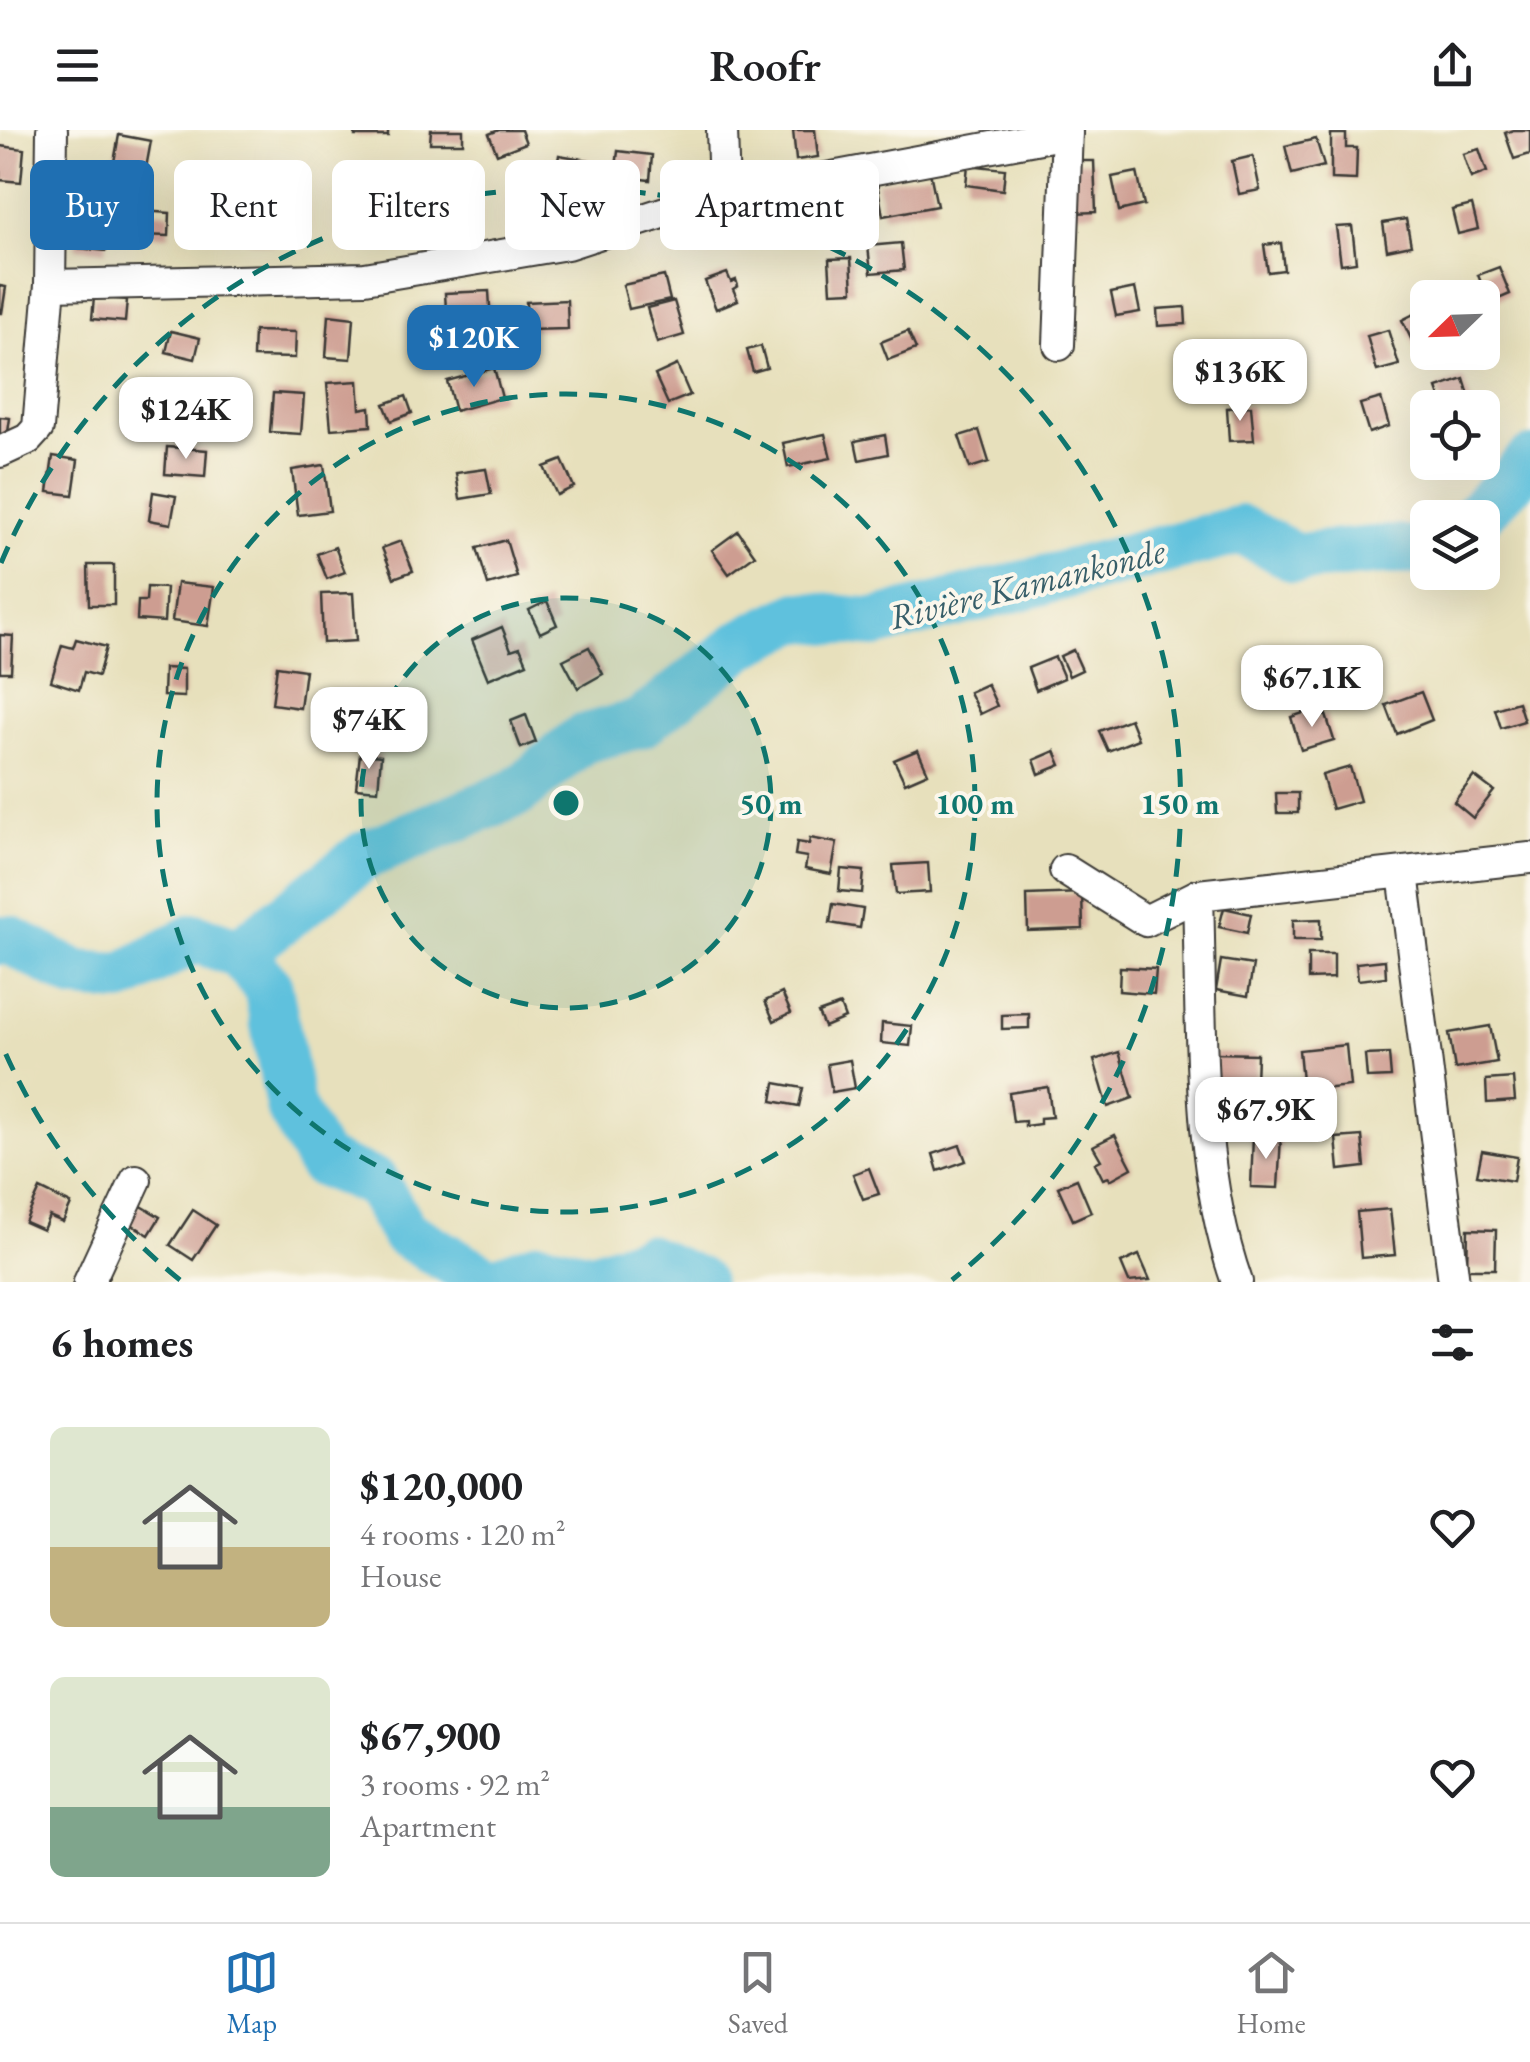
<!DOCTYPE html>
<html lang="en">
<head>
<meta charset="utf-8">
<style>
	body { margin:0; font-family:"EB Garamond",serif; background:#f6f6f6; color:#202124; height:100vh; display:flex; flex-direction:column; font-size:38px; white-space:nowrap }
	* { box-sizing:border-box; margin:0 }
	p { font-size:32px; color:#757577 }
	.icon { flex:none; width:55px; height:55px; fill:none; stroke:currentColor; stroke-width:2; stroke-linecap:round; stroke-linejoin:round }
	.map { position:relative; height:1152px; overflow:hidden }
	.sheet { display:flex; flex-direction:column; background:#fff; flex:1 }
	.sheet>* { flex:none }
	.top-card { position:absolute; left:30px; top:30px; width:1000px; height:90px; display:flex; gap:20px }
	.needle { width:65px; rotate:247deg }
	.controls { position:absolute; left:1410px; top:150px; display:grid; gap:20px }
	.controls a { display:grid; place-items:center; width:90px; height:90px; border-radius:15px; background:#fff; box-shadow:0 10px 40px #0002; font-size:50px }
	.price { position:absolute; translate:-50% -85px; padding:0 22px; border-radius:20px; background:#fff; color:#222; font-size:32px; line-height:65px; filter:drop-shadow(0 2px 5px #0008) }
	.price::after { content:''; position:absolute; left:50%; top:60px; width:30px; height:22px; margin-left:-15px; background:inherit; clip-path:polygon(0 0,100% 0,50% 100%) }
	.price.current { background:#1f6fb2; color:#fff }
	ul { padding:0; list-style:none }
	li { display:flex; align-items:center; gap:30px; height:250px; padding:0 50px }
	li span { display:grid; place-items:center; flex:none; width:280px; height:200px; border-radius:15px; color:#555 }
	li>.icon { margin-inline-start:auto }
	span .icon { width:120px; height:120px; fill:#fffc; stroke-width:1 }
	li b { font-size:42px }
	h2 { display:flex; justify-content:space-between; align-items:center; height:120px; padding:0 50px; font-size:42px }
	.pill { padding:0 35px; border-radius:15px; background:#fff; box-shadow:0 10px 40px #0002; font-size:35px; line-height:90px }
	.pill.current { background:#1f6fb2; color:#fff }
	header { display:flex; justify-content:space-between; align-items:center; height:130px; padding:0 50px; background:#fff; font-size:45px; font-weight:600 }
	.menu { display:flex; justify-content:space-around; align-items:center; height:140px; border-top:2px solid #e0e0e0; background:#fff; font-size:28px; color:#757577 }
	.menu a { display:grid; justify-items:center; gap:5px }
	.menu .current { color:#1f6fb2 }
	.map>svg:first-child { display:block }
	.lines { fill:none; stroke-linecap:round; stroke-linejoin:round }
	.river { stroke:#5fc1dd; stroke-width:50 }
	.building { fill:#cd9d91 }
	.street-casing { stroke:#3a3934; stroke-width:34 }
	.street { stroke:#fff; stroke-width:30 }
	.ring { fill:none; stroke:#0f766e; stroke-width:5; stroke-dasharray:18 12 }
	.labels { text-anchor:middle; stroke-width:8; stroke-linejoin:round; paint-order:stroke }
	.water-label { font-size:35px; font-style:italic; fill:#375e69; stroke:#fbf7ec }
	.centre { fill:#0f766e; stroke:#fbf7ec; stroke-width:5 }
	.ring-label { font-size:30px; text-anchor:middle; font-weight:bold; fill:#0f766e; stroke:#fbf7ec; stroke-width:8; stroke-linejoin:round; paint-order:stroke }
</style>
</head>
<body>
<header><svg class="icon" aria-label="menu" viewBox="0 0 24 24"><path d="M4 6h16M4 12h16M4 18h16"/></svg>Roofr<svg class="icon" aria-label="share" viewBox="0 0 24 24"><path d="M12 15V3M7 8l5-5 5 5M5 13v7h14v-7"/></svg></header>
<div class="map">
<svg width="1530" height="1152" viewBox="0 0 1530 1152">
	<rect width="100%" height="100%" fill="#fbf7ec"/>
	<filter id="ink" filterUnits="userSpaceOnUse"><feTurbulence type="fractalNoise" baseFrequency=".01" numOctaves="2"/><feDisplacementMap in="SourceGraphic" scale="20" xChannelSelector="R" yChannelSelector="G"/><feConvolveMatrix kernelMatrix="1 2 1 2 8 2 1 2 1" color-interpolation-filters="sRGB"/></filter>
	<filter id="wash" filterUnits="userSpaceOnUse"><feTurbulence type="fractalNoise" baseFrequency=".0048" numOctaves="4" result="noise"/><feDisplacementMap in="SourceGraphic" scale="40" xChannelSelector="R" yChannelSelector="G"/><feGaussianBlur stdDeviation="2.25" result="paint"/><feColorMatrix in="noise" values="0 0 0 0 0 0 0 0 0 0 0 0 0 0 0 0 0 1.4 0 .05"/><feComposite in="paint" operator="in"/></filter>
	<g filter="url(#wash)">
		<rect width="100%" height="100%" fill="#e7e0bc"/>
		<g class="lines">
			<g class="river">
				<polyline points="1474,388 1530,331"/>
				<polyline points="0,810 10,810 76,845 121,848 195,808 239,823 268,857 290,976 320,1032 375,1053 404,1103 490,1152"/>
				<polyline points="239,823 365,725 518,662 582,609 641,593 745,512 799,486 875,493 1241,400 1297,428 1384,420 1420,420 1428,416"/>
				<polyline points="494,1152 539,1136 592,1147 647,1129 699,1152"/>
			</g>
		</g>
		<g id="blocks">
			<g class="building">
				<rect x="355" y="0" width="33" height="6"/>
				<polygon points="431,0 463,0 463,13 430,13"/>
				<polygon points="499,0 521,0 526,13 497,24 489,4"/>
				<polygon points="793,0 815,0 818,27 796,30"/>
				<polygon points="1513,0 1530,0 1530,24 1514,29 1505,3"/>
				<polygon points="1331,4 1346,4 1346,18 1357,18 1356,50 1331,49"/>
				<polygon points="119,5 151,11 146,38 114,32"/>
				<polygon points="1316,9 1324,36 1292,44 1285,16"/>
				<polygon points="0,16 24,19 21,52 0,50"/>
				<polygon points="1479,19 1487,42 1471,48 1463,24"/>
				<polygon points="618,21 652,25 650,50 615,46"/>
				<polygon points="559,25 589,30 585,53 555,48"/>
				<polygon points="1253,26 1260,60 1239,64 1232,31"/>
				<polygon points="1071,31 1094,31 1096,82 1073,83"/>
				<polygon points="968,35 1005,39 1003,60 966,55"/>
				<polygon points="930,42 937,76 883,86 877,52"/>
				<polygon points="1137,42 1144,75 1119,81 1112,47"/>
				<polygon points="345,73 383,78 379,104 342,99"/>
				<polygon points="1472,75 1478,99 1458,104 1452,80"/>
				<polygon points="252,76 279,81 274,115 246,110"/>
				<polygon points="80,78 109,81 106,121 76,118"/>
				<polygon points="141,81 170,83 169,106 140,105"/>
				<polygon points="1406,89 1411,115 1387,120 1383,93"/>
				<polygon points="1352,96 1356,132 1341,134 1336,97"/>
				<polygon points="459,101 459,126 431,126 431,102"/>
				<polygon points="901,113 904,140 871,143 868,116"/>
				<polygon points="1281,113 1284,140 1268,142 1264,115"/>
				<polygon points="851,128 853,161 831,162 829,129"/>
				<polygon points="1499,137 1510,164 1489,173 1478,145"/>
				<polygon points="727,143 731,152 736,150 738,156 733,159 738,170 716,179 705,151"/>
				<polygon points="664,146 670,170 629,179 623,155"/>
				<polygon points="0,156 6,157 2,183 0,183"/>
				<polygon points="1135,158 1140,182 1116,186 1111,163"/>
				<polygon points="489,161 491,193 447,196 445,163"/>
				<polygon points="94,167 127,170 125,192 92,189"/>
				<polygon points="567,170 568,199 527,200 526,172"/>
				<polygon points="674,171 684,205 657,213 647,178"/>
				<polygon points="1185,177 1186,194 1158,196 1157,179"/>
				<polygon points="1422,180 1428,191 1428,218 1418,223 1402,190"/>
				<polygon points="329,185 354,188 351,229 326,227"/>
				<polygon points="1388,200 1399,235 1377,241 1367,206"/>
				<polygon points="171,201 200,208 195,229 166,222"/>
				<polygon points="254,201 296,202 295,228 253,227"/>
				<polygon points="908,201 916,219 888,230 881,212"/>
				<polygon points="761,216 767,238 753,242 747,220"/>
				<polygon points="677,235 690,265 668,274 655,245"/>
				<polygon points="494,238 502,268 455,281 447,251"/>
				<polygon points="1464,249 1472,275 1444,278 1437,258"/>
				<polygon points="358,251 360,279 370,277 371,296 331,299 327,253"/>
				<polygon points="166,263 181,266 177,290 162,288"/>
				<polygon points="273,263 304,265 301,304 270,302"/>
				<polygon points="406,266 412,283 391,291 384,274"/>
				<polygon points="1381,268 1389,296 1369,303 1360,274"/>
				<polygon points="1251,276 1254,310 1229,311 1227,278"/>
				<polygon points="0,287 10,288 7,309 0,308"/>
				<polygon points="979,300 989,332 970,338 959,306"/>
				<polygon points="825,304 831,328 788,337 783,313"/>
				<polygon points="885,305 888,324 859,330 855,311"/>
				<polygon points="167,317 207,320 205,347 165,344"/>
				<polygon points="53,326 78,330 73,365 48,362"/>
				<polygon points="562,330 574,357 557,365 544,337"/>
				<polygon points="324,335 330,381 298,385 292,340"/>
				<polygon points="486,339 491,364 460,369 456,343"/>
				<polygon points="153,362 176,366 171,394 149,390"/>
				<polygon points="738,401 755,425 729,444 712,420"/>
				<polygon points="506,410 517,447 488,455 477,418"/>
				<polygon points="401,411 413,441 394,448 382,418"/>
				<polygon points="335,417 345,442 327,449 317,424"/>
				<polygon points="88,435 114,435 114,475 89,475"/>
				<polygon points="177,453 214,457 208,496 172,491"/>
				<polygon points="147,457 166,458 164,492 137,490 138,471 146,471"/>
				<polygon points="353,463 356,511 323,513 321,464"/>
				<polygon points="547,471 557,495 540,503 529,480"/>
				<polygon points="502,497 511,520 520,517 527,533 488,549 472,510"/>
				<polygon points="0,505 13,506 11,542 0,542"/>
				<polygon points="76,509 106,517 98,546 84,542 79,560 51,551 62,515 73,518"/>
				<polygon points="589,517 603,544 578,558 563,530"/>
				<polygon points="1073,520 1082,540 1069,546 1060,526"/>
				<polygon points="1055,527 1064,548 1036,560 1028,538"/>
				<polygon points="277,536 305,540 300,578 272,574"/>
				<polygon points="164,538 184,539 184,567 163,566"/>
				<polygon points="987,554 997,576 980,584 969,562"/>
				<polygon points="1421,562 1432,590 1397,604 1386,575"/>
				<polygon points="1518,572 1524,591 1501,598 1495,579"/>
				<polygon points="1309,581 1312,589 1326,585 1334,610 1301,620 1291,587"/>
				<polygon points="526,585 536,612 521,618 511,591"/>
				<polygon points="1130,589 1138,609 1108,621 1099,601"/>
				<polygon points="918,620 928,643 905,653 894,630"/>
				<polygon points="1055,621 1061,635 1039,644 1034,630"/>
				<polygon points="360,624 381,626 378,660 356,658"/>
				<polygon points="1350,637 1360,671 1332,679 1322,645"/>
				<polygon points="1474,646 1494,661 1473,688 1454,672"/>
				<polygon points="1276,663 1298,663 1298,683 1277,683"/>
				<polygon points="810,708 837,713 831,744 805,739 807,727 795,725 797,712 809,714"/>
				<polygon points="928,733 930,762 896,764 893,735"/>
				<polygon points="841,739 864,741 862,763 839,761"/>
				<polygon points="1082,763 1083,799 1028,801 1027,765"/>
				<polygon points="833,774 863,779 860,798 830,793"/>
				<polygon points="1224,778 1251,784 1247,803 1219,797"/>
				<polygon points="1321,789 1321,810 1293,810 1293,790"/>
				<polygon points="1308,824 1334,824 1334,848 1308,849"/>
				<polygon points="1221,830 1253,835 1248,866 1216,860"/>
				<polygon points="1385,830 1386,847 1358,850 1356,833"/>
				<polygon points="1120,837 1156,839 1154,864 1119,861"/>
				<polygon points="782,863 791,883 774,891 765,871"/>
				<polygon points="840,875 845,888 824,897 818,883"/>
				<polygon points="1029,884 1029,898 1002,899 1002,885"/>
				<polygon points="882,893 912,896 910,916 881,913"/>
				<polygon points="1490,896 1497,932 1455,939 1449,903"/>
				<polygon points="1346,915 1350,956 1303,961 1299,920"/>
				<polygon points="1119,922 1133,968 1108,977 1094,930"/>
				<polygon points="1215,923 1257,924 1256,954 1215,953"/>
				<polygon points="1389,924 1391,947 1367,948 1365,925"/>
				<polygon points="850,930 855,958 832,962 827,934"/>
				<polygon points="1513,948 1515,971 1487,973 1486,950"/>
				<polygon points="775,953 803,958 799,976 772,971"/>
				<polygon points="1048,957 1052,987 1040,988 1040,994 1025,996 1025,991 1013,992 1009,963"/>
				<polygon points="1115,1005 1132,1038 1110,1050 1109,1047 1103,1049 1095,1033 1101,1030 1093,1016"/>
				<polygon points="1253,1006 1281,1007 1278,1058 1251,1057"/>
				<polygon points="1362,1006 1365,1037 1339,1040 1336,1008"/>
				<polygon points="960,1015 966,1031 938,1041 933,1024"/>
				<polygon points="1482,1021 1517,1027 1513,1051 1477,1045"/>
				<polygon points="869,1038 879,1064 863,1069 853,1044"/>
				<polygon points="1077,1049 1091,1082 1073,1090 1058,1057"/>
				<polygon points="40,1059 71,1074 63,1092 49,1086 43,1100 25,1092"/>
				<polygon points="138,1074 160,1087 149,1105 128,1092"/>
				<polygon points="1390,1079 1395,1125 1361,1128 1357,1082"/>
				<polygon points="193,1080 216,1095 193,1130 170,1115"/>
				<polygon points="1468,1099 1496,1100 1495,1139 1467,1139"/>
				<polygon points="1139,1125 1150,1150 1129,1152 1121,1133"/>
			</g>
		</g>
	</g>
	<g filter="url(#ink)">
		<use href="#blocks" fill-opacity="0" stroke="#3a3934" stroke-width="2.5"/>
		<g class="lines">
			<g class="street-casing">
				<g id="street">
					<polyline points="722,0 724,63"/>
					<polyline points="50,155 365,148 567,114 724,63 816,50 1067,3"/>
					<polyline points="1059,215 1067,0"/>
					<polyline points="0,322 28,309 38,298 50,155 52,0"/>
					<polyline points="1065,740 1146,791 1198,765 1530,728"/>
					<polyline points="1403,743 1454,1152"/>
					<path d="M1198 765C1202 890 1195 1033 1237 1152"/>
					<polyline points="89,1152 136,1050"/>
				</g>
			</g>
			<use href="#street" class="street"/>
		</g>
	</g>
	<circle cx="566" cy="673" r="205" fill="#0f766e" fill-opacity=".12"/>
	<g class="ring">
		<circle cx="566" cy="673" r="205"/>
		<circle cx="566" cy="673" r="409"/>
		<path d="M180 1150A614 614 0 0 1 1 913M1 433A614 614 0 1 1 952 1150"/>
	</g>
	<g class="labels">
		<g class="water-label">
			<text transform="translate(1027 454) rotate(-14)" y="12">Rivière Kamankonde</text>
		</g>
	</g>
	<circle cx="566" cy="673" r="15" class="centre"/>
	<g class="ring-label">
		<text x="771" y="684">50 m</text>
		<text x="975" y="684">100 m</text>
		<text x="1180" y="684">150 m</text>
	</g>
</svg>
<div class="controls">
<a><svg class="needle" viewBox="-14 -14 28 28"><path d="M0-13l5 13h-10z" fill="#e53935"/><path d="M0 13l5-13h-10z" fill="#757577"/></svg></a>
<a><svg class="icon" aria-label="locate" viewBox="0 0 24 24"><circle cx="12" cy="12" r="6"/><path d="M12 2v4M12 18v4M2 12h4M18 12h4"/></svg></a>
<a><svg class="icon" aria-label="layers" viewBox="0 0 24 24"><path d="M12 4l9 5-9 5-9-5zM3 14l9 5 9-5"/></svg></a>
</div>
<b class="price current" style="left:474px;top:260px">$120K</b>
<b class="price" style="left:1240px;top:294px">$136K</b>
<b class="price" style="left:186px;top:332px">$124K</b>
<b class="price" style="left:1312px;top:600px">$67.1K</b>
<b class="price" style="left:369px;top:642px">$74K</b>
<b class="price" style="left:1266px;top:1032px">$67.9K</b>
<div class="top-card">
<a class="pill current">Buy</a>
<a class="pill">Rent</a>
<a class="pill">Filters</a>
<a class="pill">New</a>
<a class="pill">Apartment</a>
</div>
</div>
<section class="sheet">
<h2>6 homes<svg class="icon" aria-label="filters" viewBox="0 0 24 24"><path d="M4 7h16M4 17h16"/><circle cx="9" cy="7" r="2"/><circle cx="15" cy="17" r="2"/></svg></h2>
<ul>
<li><span style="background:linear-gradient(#dfe7d0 60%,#c2b280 0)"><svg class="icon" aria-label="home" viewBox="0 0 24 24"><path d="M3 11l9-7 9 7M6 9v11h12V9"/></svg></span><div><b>$120,000</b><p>4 rooms · 120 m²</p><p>House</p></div><svg class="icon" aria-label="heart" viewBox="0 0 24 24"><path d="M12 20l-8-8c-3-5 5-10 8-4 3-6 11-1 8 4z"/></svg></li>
<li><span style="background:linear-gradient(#dfe7d0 65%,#7fa58c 0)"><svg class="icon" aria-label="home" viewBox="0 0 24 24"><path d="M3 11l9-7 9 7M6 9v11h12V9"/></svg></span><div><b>$67,900</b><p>3 rooms · 92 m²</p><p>Apartment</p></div><svg class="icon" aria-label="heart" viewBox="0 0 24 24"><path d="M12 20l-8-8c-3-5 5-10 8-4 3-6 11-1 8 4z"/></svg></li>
</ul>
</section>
<nav class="menu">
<a class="current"><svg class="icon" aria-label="map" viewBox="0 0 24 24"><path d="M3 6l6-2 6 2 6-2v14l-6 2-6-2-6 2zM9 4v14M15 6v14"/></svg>Map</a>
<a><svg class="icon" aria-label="saved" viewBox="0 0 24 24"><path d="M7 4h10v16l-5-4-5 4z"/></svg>Saved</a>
<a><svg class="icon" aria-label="home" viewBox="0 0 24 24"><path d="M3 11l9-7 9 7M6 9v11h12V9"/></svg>Home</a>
</nav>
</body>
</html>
